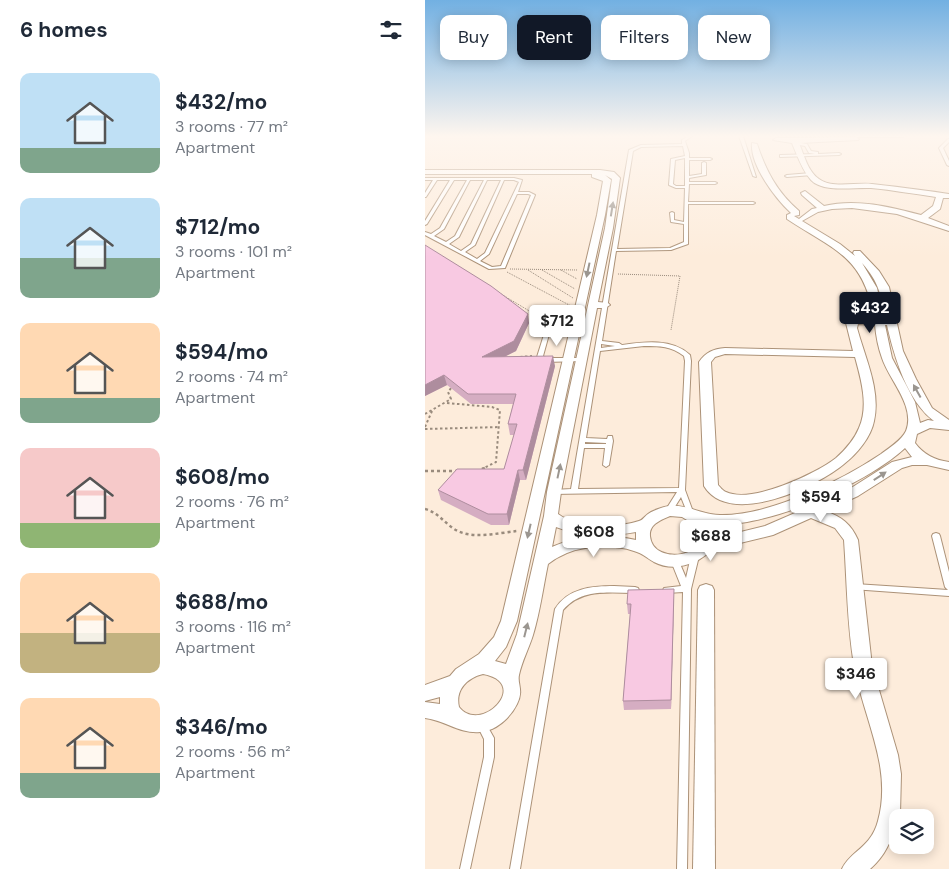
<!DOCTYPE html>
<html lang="en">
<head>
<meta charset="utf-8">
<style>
	body { margin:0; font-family:"DM Sans",sans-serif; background:#f6f6f7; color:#1f2937; height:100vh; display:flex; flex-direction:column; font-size:19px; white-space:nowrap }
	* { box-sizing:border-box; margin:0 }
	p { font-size:16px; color:#747a83 }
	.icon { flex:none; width:28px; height:28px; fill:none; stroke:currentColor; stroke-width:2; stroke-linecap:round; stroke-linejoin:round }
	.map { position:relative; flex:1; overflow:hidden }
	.panel { display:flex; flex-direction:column; background:#fff; width:425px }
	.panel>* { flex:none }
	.hud { position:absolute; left:15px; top:15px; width:434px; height:45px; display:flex; gap:10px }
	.tools { position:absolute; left:464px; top:809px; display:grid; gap:10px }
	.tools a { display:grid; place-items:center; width:45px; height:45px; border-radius:10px; background:#fff; box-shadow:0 2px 12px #0003; font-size:25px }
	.price { position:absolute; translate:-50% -42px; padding:0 11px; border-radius:5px; background:#fff; color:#222; font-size:16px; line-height:32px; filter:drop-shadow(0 1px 2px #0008) }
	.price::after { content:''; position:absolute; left:50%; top:30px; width:15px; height:11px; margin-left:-8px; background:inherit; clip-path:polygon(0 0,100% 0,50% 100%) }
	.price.on { background:#111827; color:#fff }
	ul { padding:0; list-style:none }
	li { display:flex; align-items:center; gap:15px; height:125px; padding:0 20px }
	li span { display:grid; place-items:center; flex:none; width:140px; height:100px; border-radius:10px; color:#555 }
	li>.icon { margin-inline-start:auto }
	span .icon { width:60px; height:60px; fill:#fffc; stroke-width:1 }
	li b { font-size:21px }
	h2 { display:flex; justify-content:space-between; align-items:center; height:60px; padding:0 20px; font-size:21px }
	.tag { padding:0 18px; border-radius:10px; background:#fff; box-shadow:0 2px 12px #0003; font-size:18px; line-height:45px }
	.tag.on { background:#111827; color:#fff }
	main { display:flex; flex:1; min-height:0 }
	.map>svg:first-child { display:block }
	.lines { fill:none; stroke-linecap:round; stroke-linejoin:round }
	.lane-casing { stroke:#ac9278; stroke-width:2 }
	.street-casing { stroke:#ac9278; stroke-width:2 }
	.path-far2 { stroke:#998b7d; stroke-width:1; stroke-dasharray:1 1; stroke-linecap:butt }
	.path-far1 { stroke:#998b7d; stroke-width:2; stroke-dasharray:2.5 2.5; stroke-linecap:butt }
	.path { stroke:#998b7d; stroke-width:2.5; stroke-dasharray:3 3; stroke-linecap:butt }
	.lane { fill:#fff; fill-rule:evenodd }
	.street { fill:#fff; fill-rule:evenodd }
	.wall { fill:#d5adc2 }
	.shaded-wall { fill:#ae8d9e }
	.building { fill:#f8c9e2; stroke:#ae8d9e }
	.oneway { fill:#9b9690 }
</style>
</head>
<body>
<main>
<section class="panel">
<h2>6 homes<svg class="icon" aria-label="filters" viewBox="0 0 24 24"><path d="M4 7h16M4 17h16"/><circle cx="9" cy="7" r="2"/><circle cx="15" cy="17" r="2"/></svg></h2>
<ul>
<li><span style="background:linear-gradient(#bfe0f5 75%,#7fa58c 0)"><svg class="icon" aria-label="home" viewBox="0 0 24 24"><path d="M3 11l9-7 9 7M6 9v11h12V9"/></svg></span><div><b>$432/mo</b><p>3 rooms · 77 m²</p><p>Apartment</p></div></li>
<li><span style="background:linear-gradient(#bfe0f5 60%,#7fa58c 0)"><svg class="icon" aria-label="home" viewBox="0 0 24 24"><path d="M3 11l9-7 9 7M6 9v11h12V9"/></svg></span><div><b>$712/mo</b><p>3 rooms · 101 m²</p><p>Apartment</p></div></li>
<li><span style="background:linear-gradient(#ffd9b3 75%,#7fa58c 0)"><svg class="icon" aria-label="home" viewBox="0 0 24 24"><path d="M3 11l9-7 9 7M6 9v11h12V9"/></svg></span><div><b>$594/mo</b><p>2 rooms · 74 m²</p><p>Apartment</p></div></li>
<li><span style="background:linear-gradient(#f6c9c9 75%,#8fb573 0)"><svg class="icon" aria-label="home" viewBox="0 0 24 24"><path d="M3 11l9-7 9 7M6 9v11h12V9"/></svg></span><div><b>$608/mo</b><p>2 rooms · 76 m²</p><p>Apartment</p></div></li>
<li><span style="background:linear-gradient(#ffd9b3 60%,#c2b280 0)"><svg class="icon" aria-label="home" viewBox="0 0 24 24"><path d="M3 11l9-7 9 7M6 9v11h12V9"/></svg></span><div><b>$688/mo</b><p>3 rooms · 116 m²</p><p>Apartment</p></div></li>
<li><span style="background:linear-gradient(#ffd9b3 75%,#7fa58c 0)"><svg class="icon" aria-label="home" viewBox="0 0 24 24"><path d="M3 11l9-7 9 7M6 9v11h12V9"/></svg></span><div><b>$346/mo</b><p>2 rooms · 56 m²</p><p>Apartment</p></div></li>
</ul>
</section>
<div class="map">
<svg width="524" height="869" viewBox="0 0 524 869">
	<rect width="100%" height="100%" fill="#fdecdb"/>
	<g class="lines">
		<g class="lane-casing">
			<g id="lane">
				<path d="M264 136H267L260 141 264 153V158H285L287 159 285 160H264V176L277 174V163L279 162 281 163V175L264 178V182H290L292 183 290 184H264L263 202H328L330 203 328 204H263V244L246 250 191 251 177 341 194 343 197 345C219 342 247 338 265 355L266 361 260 490 267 509 273 514 271 516 269 517 262 512 256 497 246 513H242L240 511 252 492 127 494 126 492 127 490H129L146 489 204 150 216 145 257 144V140ZM258 146 260 156 246 159 244 185 251 188H260L259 222 249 220V213L247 212 245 213 246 222 259 224V242L245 248 192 249 208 151 216 147ZM260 158V186H251L248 184 250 160ZM176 344 190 346 176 348ZM219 346C235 346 246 346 259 356L260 361 254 488 153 489 159 448H180L178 465 181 467 184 465 188 441 187 436H183L182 439 161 438 175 351ZM160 442 181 443V444H160Z"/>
				<polygon points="314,136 318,136 331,177 328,176"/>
				<polygon points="429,136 479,136 477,137 431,137"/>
				<polygon points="523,139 524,139 524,142 518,148 524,161 524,166 522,165 514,148"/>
				<polygon points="370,142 382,144 386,151 393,152 393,154 414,153 416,154 414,155 355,157 355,155 356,155 390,154 384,153 380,146 369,144 368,143"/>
				<polygon points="386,173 388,174 387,175 362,177 360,176 362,175"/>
				<path d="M0 178H89L97 180 93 192H104L110 195 80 268 64 269 0 235V232L6 234 15 228 42 180H29L2 224 0 225V221L25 180H12L1 197H0V193L8 180H0ZM45 180H59L30 236 21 242 9 236 19 229ZM62 180H76L46 244 36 251 24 244 34 237ZM79 180H89L94 182 60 253 52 259 40 252 50 245ZM92 194H103L106 195 76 266 67 267 55 261 64 254Z"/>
				<polygon points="151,320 154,322 153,323 133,324 126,327 118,356 121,358 156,358 159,360 158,361 120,362 112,357 122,325 132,321"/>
				<polygon points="511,533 514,534 515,536 524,572 524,596 427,589 426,587 427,585 430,584 523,590 520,587 507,536 508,534"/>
				<polygon points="270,553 273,554 274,556 266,589 262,869 252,869 258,592 242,593 239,592 238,590 239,588 256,586 246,561 247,559 250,558 253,559 261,578 266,556 267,554"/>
				<path d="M189 586 210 587 213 588 214 590 213 592 210 593C183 593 157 588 138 610L95 869H85L130 609C143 588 167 586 189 586Z"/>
				<polygon points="57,721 60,722 69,738 69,757 45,869 35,869 59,757 59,739 52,725 54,722"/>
			</g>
		</g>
		<g class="street-casing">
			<g id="street">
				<path d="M431 137 434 139 433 140 374 143C379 155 383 172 394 179 408 189 431 182 447 184 473 187 499 190 524 194V198H518L515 209 503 218 524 226V231L472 214 427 208 407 209 393 212 377 221 415 244 430 256 428 253 429 251H435L454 271 464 287 478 351 491 379 507 408 524 420V430L505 428 492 434 490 443C499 455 510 460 524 462V470L502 465H487L477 468 433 496 400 511C417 517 426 524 433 540L447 666 473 755 476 774 475 814C468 833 464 853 445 869H417C425 851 446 848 453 821 468 767 438 718 429 665 422 624 422 582 419 540L410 528 386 518 348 535 286 550C272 565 248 572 229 562 222 558 217 553 209 551 181 542 146 546 123 564 118 588 115 612 108 635 104 648 97 661 94 675 92 684 99 690 92 704 85 718 71 731 55 732 35 734 19 720 0 718V702L15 704V697L0 701V685L25 676 31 669 54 654 69 637 76 621 172 215 178 181 167 177V174H0V170H175L189 172 195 178 188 228 173 302 183 303 185 305 180 308H172L136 492 133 514C151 528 193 528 214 521 218 520 219 517 223 514 227 511 237 507 244 506 261 504 278 515 295 515 344 516 416 481 456 454 464 448 477 440 481 431 491 406 464 380 457 358 453 347 451 336 450 325L433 324 432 328C440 358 456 390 449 421 446 437 432 454 419 464 392 487 304 528 279 486L274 362C281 352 288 349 300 348L428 351 421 323 432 318H449C439 256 409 250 362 219V215L366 213C350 198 325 165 327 143L332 144C341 171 352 192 374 211V215L369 216 374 219 387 209 392 208 377 195 376 193 380 191 399 206C431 198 466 207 496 215L508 206 511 197C489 194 468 190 446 188 430 187 398 193 386 180 377 170 372 155 367 143L348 140 351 138ZM180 175 187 179 180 228 122 492 119 516 92 634 81 664 70 661 81 647 92 621 180 215 186 180ZM437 263C454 282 456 295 461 319H459L452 288ZM460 325H462C469 356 482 401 509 421L503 420 495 423 490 402 467 358ZM300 354 430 357C436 379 444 406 434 428 429 440 420 450 411 458 391 474 326 504 301 492 298 491 295 487 293 485L286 362 290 357ZM480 448 487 457 467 462 423 490 340 526 291 538 287 524C339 530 443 483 480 448ZM245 516 257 517 272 526C292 555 228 568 225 536 224 524 236 520 245 516ZM131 527C157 537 183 537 211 532V540C183 534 153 535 127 547ZM58 674C107 683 56 735 34 707 30 690 42 678 58 674Z"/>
				<polygon points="281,584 287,586 289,590 290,869 268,869 273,590 275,586"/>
			</g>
		</g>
		<g class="path-far2">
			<polyline points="85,269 153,270"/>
			<polyline points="103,270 148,298"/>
			<polyline points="117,270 150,289"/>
			<polyline points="136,270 152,279"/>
			<polyline points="82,272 146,306"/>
			<polyline points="193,274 255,276 246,330"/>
			<polyline points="76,294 121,321"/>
		</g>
		<g class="path-far1">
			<polyline points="95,357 107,356"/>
			<polyline points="22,403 67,407 75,410 71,462 57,469"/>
			<polyline points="0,414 26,399 23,392 27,387"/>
			<polyline points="0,427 7,411"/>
			<polyline points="0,429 75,427"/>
		</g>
		<g class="path">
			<polyline points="57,469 60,468"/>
			<polyline points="0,471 33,471"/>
			<path d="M0 509C12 512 19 522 29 529 46 540 73 533 92 531"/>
		</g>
		<use href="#lane" class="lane"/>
		<use href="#street" class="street"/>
	</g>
	<g class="wall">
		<polygon points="0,245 104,323 91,351 79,357 130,366 101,480 95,480 84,525 66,525 16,500 13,490 79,469 89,435 85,435 83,424 88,404 46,404 22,385 0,396"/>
		<polygon points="249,599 246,709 199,710 198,701 205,614 203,614 202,604"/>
	</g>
	<g class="shaded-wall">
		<polygon points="103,314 104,323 91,351 59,367 57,357"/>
		<polygon points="128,356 130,366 101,480 98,470"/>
		<polygon points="19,375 22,385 0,396 0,385"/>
		<polygon points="93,470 95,480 84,525 82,514"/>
		<polygon points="249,589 249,599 246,709 246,700"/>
	</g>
	<g class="building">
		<polygon points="0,245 66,286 103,314 89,341 57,357 128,356 98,470 93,470 82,514 63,514 13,490 32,469 79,469 92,424 83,424 91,394 43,394 19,375 0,385"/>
		<polygon points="249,589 246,700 198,701 206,604 202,604 203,590"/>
	</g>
	<defs><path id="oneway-solid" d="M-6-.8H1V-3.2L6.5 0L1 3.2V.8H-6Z" transform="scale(1.25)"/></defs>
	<g class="oneway">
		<use href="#oneway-solid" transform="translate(187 209) rotate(-81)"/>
		<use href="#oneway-solid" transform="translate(163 270) rotate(102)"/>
		<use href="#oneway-solid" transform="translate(492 391) rotate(-119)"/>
		<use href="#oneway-solid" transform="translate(134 471) rotate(-78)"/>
		<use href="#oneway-solid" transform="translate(455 476) rotate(-33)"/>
		<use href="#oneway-solid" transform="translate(104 531) rotate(103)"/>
		<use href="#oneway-solid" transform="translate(101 630) rotate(-76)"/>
	</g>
	<linearGradient id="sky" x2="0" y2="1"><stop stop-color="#72b0e2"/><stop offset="0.53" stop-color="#fef6ef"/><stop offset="1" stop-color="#fef6ef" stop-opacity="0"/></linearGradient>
	<rect width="524" height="257" fill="url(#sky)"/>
</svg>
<div class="tools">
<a><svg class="icon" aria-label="layers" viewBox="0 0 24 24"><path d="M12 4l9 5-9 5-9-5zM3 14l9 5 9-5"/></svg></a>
</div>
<b class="price on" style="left:445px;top:334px">$432</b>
<b class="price" style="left:132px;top:347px">$712</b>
<b class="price" style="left:396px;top:523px">$594</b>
<b class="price" style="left:169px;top:558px">$608</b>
<b class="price" style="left:286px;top:562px">$688</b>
<b class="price" style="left:431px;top:700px">$346</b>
<div class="hud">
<a class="tag">Buy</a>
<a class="tag on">Rent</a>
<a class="tag">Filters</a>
<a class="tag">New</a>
</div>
</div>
</main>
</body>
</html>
